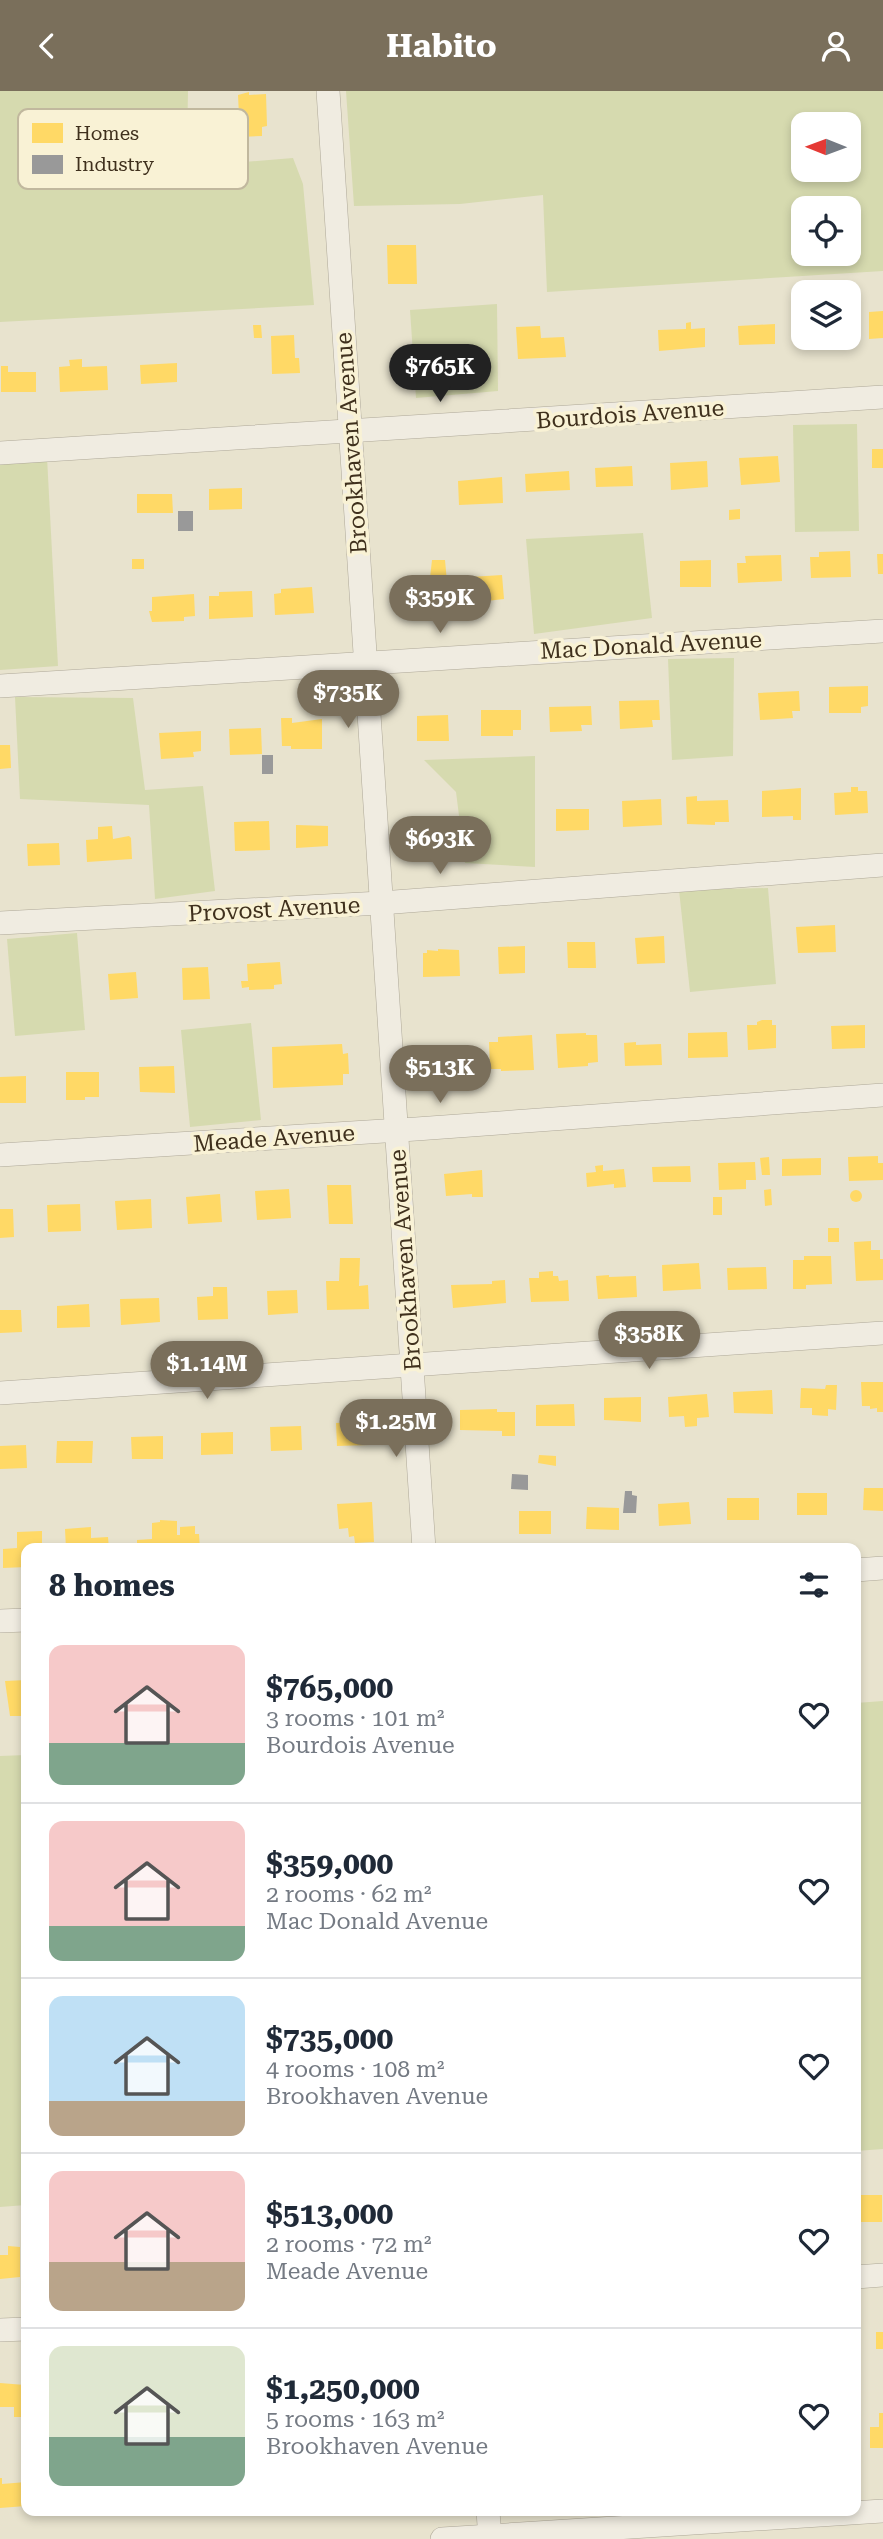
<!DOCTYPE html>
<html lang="en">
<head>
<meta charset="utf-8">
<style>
	body { margin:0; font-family:"Roboto Serif",serif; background:#f6f6f7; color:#1f2937; height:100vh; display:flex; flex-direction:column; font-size:26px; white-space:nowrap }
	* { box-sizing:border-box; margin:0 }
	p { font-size:23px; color:#747a83 }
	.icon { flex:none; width:38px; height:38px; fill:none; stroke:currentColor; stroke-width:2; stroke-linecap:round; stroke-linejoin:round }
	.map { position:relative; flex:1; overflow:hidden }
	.sheet { position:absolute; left:21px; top:1452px; width:840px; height:973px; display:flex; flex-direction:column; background:#fff; border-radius:14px; box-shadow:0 4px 10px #0003 }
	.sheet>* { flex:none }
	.needle { width:46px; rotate:271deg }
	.fabs { position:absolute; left:791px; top:21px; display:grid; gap:14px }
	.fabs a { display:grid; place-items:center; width:70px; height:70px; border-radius:14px; background:#fff; box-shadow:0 4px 10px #0003; font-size:35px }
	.price { position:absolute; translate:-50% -60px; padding:0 16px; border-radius:24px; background:#7a6f5b; color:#fff; font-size:23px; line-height:46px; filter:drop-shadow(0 2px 4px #0008) }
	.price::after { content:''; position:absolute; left:50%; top:42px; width:21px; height:16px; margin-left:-10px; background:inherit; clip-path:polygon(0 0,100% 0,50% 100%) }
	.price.selected { background:#222; color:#fff }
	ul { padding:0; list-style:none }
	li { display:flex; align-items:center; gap:21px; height:175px; padding:0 28px }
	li+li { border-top:2px solid #e0e1e3 }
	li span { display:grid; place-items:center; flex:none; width:196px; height:140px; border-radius:14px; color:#555 }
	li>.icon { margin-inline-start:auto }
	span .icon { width:84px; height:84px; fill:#fffc; stroke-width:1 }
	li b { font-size:30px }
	h2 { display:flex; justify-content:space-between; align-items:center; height:84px; padding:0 28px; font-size:30px }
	header { display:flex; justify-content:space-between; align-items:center; height:91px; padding:0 28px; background:#7a6f5b; color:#fff; font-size:32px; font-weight:700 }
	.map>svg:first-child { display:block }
	.green { fill:#d6daaf; fill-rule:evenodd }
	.homes { fill:#ffd966 }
	.industry { fill:#999 }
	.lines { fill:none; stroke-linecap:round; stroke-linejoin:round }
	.street-casing { stroke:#aea898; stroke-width:24 }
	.street { stroke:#f0ece1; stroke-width:23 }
	.labels { text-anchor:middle; stroke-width:7; stroke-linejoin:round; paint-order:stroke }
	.street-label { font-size:23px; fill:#3f301d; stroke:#f9f2d5 }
	.key { fill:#f9f2d5; stroke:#c1b89e; stroke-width:2 }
	.key-label { font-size:19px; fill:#3f301d }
</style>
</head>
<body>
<header><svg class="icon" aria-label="back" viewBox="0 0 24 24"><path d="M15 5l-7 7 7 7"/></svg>Habito<svg class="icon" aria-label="person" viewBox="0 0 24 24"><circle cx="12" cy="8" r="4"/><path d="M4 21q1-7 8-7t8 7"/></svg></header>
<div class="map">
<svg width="883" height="2448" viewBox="0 0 883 2448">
	<rect width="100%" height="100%" fill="#e8e3ce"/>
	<g class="green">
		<polygon points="0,0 188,0 187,51 207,74 293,67 303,93 314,214 0,231"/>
		<path d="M346 0H883V180L547 201 543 104 460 113 354 115ZM803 33H849V79H803ZM803 117H849V163H803Z"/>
		<polygon points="497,213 498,300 416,307 410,219"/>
		<polygon points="857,333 859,440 795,441 793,334"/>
		<polygon points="47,366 58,575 0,579 0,369"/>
		<polygon points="643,442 652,527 534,543 526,448"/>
		<polygon points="734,567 733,665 672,669 668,568"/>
		<polygon points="15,606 133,607 145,699 203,695 215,800 155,808 149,714 20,708"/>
		<polygon points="535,665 535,776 465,772 456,701 424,669"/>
		<polygon points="768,797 776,893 690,901 679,799"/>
		<polygon points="77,842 85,939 15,945 7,848"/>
		<polygon points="251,932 261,1029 190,1036 181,939"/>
		<polygon points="883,1610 883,2058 856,2060 856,1612"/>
		<polygon points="26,1664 26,2114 0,2116 0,1665"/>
	</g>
	<g class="homes">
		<polygon points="249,1 249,4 266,3 267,35 262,36 262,45 240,46 238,4"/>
		<polygon points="387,154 416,154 417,193 388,193"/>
		<polygon points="883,220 883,247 869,248 869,221"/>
		<polygon points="691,231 691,238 705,237 705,256 659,260 658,239 686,238 686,232"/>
		<polygon points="775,233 775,253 739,254 738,235"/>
		<polygon points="253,234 261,234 262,247 254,247"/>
		<polygon points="540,235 541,247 564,246 566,266 518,268 516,236"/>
		<polygon points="294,244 295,267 299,267 300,282 272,283 271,245"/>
		<polygon points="82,268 82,276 107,275 108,299 60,301 59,276 70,275 69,269"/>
		<polygon points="177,272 177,291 141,293 140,274"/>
		<polygon points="1,275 8,275 8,281 36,281 36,301 1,301"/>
		<rect x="872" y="358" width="11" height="19"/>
		<polygon points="778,365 780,391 741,394 739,367"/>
		<polygon points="707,370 708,396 671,399 670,372"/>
		<polygon points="632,375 633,395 596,396 595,377"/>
		<polygon points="569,380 570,399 526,401 525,383"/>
		<polygon points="502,386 503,412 459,414 458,390"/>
		<polygon points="242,397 242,418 209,419 209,398"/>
		<polygon points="137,403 172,403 173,422 137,422"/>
		<polygon points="740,418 740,428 729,429 729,419"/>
		<polygon points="850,460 851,486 811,487 810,466 819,466 819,461"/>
		<polygon points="877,463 883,463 883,483 878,483"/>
		<polygon points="781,464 782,490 738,492 737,472 746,472 745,465"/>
		<rect x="132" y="468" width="12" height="10"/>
		<polygon points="432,469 445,469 449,513 408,515 407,488 430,487"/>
		<polygon points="711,469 711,496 680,496 680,470"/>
		<polygon points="502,484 504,508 478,511 478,508 471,509 470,486"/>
		<polygon points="312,496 314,522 275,524 274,503 281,502 281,498"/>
		<polygon points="252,500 253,526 209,528 209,505 219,505 219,501"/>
		<polygon points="194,503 195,525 184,526 184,530 152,531 149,520 152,520 152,506"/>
		<polygon points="868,595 868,615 861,616 861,622 829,622 829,596"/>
		<polygon points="799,600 800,620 792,620 793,627 760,629 758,602"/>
		<polygon points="659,609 660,629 652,629 653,636 620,638 619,610"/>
		<polygon points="591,615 592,634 581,634 582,640 550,641 549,616"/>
		<polygon points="481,619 521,619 521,639 513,639 513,645 481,645"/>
		<polygon points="448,624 449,650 417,650 417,625"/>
		<polygon points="281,627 292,627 292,632 322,628 322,658 291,658 291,655 282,655"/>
		<polygon points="261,637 262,663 230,664 229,638"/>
		<polygon points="201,640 201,660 193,661 194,666 161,668 159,642"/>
		<polygon points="0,654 10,654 11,677 0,678"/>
		<polygon points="851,696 858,696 858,700 867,700 868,722 835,724 834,702 851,701"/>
		<polygon points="801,697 801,729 793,729 793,725 762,726 762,700"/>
		<polygon points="697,705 697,710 728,709 729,731 715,731 715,734 687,733 686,706"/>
		<polygon points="661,708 662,734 623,736 622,710"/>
		<polygon points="556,718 589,718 589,739 556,740"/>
		<polygon points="424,726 456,726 457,748 424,749"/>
		<polygon points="269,730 270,759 235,760 234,731"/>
		<polygon points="296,734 328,735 328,755 296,757"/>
		<polygon points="112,735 113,748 129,745 131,747 132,768 87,771 86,749 98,748 98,736"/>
		<polygon points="59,752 60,774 28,775 27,753"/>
		<polygon points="835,834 836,861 798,862 796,836"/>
		<polygon points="664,845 665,872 637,873 635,847"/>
		<polygon points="567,851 595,851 596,877 568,877"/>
		<polygon points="525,855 525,882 499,883 498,856"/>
		<polygon points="438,858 459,859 460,885 423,886 423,862 427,862 427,859 438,860"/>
		<polygon points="280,871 282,893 274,894 274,898 249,899 249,896 242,897 241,890 248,890 247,873"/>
		<polygon points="208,876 210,908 183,909 182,877"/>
		<polygon points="136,881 138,907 110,909 108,883"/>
		<polygon points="762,929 772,929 772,934 776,934 776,957 748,959 747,934 757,934 757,931"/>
		<polygon points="865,934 865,957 832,958 831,935"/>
		<polygon points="727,941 728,966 688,967 688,942"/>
		<polygon points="586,942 586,944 597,944 598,971 588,972 588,975 558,977 556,943"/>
		<polygon points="532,944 534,979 501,980 501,978 490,978 489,951 498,951 498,946"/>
		<polygon points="636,951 636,954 661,953 662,974 625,975 624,952"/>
		<polygon points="342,953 343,963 348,962 349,983 343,983 343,994 273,997 272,956"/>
		<polygon points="440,959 470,959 471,981 457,981 457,985 432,985 431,965 440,965"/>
		<polygon points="174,975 175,1002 140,1001 139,976"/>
		<polygon points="66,981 99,981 99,1006 85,1006 85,1009 66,1009"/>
		<polygon points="26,985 26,1012 0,1012 0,986"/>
		<polygon points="878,1065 878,1072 883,1072 883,1089 849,1090 848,1066"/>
		<polygon points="769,1066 770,1084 762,1084 760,1067"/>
		<polygon points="821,1067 821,1084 782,1085 782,1068"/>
		<polygon points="755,1071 756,1089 746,1089 746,1098 719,1099 718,1072"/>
		<polygon points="603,1074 603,1080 624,1078 626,1096 614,1097 614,1093 587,1096 586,1082 596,1081 595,1075"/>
		<polygon points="690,1075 691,1091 653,1091 652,1076"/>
		<polygon points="482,1079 483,1106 472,1106 472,1103 446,1105 444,1083"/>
		<polygon points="327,1094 351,1094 353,1133 329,1133"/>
		<polygon points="289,1098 291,1127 257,1129 255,1100"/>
		<polygon points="771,1098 772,1114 765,1115 764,1099"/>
		<circle cx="856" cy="1105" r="6"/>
		<polygon points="220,1103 222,1131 188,1133 186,1106"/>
		<rect x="713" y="1106" width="9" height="18"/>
		<polygon points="151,1108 152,1137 117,1139 115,1110"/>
		<polygon points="80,1113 81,1140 48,1141 47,1114"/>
		<polygon points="0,1118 13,1118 14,1146 0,1147"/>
		<rect x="828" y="1137" width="11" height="14"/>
		<polygon points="871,1150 871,1159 880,1159 880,1168 883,1168 883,1189 856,1190 854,1151"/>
		<polygon points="804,1165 831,1165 832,1193 806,1194 806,1198 793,1198 793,1169 804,1169"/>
		<polygon points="340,1167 360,1167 359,1195 368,1194 369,1218 327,1219 326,1190 339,1190"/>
		<polygon points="699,1172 701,1198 663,1200 662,1174"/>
		<polygon points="766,1176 767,1198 728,1199 727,1177"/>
		<polygon points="553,1180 553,1185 558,1185 559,1190 568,1189 569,1210 531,1211 529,1187 539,1187 539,1181"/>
		<polygon points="609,1184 609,1186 636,1185 637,1206 598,1208 596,1185"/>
		<polygon points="505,1189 506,1212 453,1217 451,1194 492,1193 492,1190"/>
		<polygon points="213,1196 227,1196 228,1228 198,1229 197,1206 213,1205"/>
		<polygon points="297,1199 298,1222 268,1224 267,1200"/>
		<polygon points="159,1207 160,1231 121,1234 120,1208"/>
		<polygon points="89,1213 90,1236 57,1237 57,1215"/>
		<polygon points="0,1219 21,1219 22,1241 0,1242"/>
		<polygon points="861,1291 883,1291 883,1321 877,1321 877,1317 870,1318 870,1315 862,1315"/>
		<polygon points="826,1294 837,1294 836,1319 828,1318 828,1325 812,1324 812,1317 800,1317 801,1297 825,1298"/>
		<polygon points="772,1299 773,1323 734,1322 733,1301"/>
		<polygon points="707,1303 709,1326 697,1327 697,1335 685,1336 684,1325 669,1326 668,1306"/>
		<polygon points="641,1306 641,1331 604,1329 604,1307"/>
		<polygon points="574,1313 575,1335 536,1335 536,1314"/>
		<polygon points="497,1318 497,1321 515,1321 515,1345 502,1345 502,1340 460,1339 460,1319"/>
		<polygon points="368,1330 369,1354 337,1355 336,1332"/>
		<polygon points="301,1335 302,1359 271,1360 270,1336"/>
		<polygon points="233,1341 233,1363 201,1364 201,1342"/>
		<polygon points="163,1345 163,1368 132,1368 131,1346"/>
		<polygon points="57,1350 93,1350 92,1372 56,1372"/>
		<polygon points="26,1354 27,1377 0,1378 0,1355"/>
		<polygon points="539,1364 556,1365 556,1375 538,1372"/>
		<polygon points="864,1397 883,1397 883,1420 863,1419"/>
		<rect x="797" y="1402" width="30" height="22"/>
		<rect x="727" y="1407" width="32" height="22"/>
		<polygon points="372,1411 374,1451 355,1452 354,1445 349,1446 348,1437 339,1438 337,1413"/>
		<polygon points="689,1411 691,1433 659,1435 658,1413"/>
		<polygon points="587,1416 619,1417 619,1439 586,1438"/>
		<rect x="519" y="1420" width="32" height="23"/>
		<polygon points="160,1429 177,1430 177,1444 180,1444 180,1436 195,1435 195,1443 199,1443 200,1458 137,1458 137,1449 152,1448 152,1432 160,1431"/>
		<polygon points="91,1436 91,1447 108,1446 109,1458 66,1458 65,1438"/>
		<polygon points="42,1440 42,1458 26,1458 26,1476 3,1477 3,1458 17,1457 17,1441"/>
		<polygon points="26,1589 26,1625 10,1625 5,1590"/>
		<rect x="856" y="2104" width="26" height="27"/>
		<polygon points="8,2155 20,2156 20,2186 0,2188 0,2164 8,2164"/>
		<rect x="876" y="2241" width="7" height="17"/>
		<polygon points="0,2292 25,2294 25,2326 14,2326 14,2316 0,2316"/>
		<polygon points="879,2322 883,2322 883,2357 870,2357 870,2336 879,2336"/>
		<polygon points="0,2387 2,2387 2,2393 26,2391 26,2415 0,2417"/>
	</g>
	<g class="industry">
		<rect x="178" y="420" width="15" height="20"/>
		<rect x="262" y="664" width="11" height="19"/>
		<polygon points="512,1383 528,1384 528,1399 511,1398"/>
		<polygon points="625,1400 632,1400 632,1404 637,1405 636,1422 623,1422"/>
	</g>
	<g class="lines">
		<g class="street-casing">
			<g id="street">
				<polyline points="328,0 424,1458"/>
				<polyline points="0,362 883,306"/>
				<polyline points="0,595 883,540"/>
				<polyline points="0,832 381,812 883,774"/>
				<polyline points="0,1064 416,1038 883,1004"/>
				<polyline points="0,1302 883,1242"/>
				<polyline points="856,1479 883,1477"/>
				<polyline points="0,1530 26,1529"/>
				<polyline points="856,2186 883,2184"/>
				<polyline points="0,2239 26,2238"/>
				<polyline points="488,2420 490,2448"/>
				<polyline points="442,2448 883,2420"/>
			</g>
		</g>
		<use href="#street" class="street"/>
	</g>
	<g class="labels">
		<g class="street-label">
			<text transform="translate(630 323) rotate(-4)" y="8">Bourdois Avenue</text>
			<text transform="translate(351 352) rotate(-94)" y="8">Brookhaven Avenue</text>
			<text transform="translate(651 554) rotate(-3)" y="8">Mac Donald Avenue</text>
			<text transform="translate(274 818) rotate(-3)" y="8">Provost Avenue</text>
			<text transform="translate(274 1047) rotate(-4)" y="8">Meade Avenue</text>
			<text transform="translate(405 1169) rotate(-94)" y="8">Brookhaven Avenue</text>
		</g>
	</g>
	<rect x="18" y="18" width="230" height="80" rx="10" class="key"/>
	<rect x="32" y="32" width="31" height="20" fill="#ffd966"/>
	<rect x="32" y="64" width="31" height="19" fill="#999"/>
	<g class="key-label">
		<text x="75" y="49">Homes</text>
		<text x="75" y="80">Industry</text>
	</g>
</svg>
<div class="fabs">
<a><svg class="needle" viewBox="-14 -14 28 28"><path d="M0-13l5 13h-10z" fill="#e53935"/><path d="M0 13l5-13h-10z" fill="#747a83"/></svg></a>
<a><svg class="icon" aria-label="locate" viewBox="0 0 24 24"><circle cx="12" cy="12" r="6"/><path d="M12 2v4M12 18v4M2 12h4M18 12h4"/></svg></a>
<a><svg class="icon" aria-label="layers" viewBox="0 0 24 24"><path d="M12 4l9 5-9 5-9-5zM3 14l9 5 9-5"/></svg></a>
</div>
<b class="price selected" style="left:440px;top:313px">$765K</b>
<b class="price" style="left:440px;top:544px">$359K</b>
<b class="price" style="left:348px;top:639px">$735K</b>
<b class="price" style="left:440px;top:785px">$693K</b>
<b class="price" style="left:440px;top:1014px">$513K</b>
<b class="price" style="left:649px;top:1280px">$358K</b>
<b class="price" style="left:207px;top:1310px">$1.14M</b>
<b class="price" style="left:396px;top:1368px">$1.25M</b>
<section class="sheet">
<h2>8 homes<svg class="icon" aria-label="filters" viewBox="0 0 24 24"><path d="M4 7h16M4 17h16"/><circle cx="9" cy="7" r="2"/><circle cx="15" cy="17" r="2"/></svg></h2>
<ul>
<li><span style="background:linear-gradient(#f6c9c9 70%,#7fa58c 0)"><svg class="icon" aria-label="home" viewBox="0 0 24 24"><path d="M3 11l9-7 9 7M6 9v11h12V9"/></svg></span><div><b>$765,000</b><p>3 rooms · 101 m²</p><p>Bourdois Avenue</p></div><svg class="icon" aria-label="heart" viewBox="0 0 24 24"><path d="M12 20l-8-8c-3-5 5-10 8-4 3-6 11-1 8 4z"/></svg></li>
<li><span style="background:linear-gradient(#f6c9c9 75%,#7fa58c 0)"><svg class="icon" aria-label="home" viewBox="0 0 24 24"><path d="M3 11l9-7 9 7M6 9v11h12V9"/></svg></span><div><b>$359,000</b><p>2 rooms · 62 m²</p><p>Mac Donald Avenue</p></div><svg class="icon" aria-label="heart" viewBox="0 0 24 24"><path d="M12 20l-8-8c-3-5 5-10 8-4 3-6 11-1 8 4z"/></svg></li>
<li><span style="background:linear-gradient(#bfe0f5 75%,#b9a48a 0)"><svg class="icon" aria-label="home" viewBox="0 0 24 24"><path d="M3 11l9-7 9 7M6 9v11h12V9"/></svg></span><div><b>$735,000</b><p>4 rooms · 108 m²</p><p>Brookhaven Avenue</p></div><svg class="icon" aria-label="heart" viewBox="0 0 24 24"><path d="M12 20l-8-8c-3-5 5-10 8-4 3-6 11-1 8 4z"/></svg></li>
<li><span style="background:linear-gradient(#f6c9c9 65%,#b9a48a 0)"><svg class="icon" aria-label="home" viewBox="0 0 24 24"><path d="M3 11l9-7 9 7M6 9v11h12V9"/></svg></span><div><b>$513,000</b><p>2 rooms · 72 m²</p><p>Meade Avenue</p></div><svg class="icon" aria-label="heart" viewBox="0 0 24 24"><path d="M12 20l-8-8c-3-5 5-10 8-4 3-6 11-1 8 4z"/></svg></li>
<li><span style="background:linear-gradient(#dfe7d0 65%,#7fa58c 0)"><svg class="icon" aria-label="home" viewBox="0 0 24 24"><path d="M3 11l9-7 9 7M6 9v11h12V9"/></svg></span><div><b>$1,250,000</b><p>5 rooms · 163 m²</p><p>Brookhaven Avenue</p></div><svg class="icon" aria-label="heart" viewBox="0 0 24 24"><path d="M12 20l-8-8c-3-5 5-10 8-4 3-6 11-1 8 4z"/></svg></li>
</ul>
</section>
</div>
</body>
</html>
